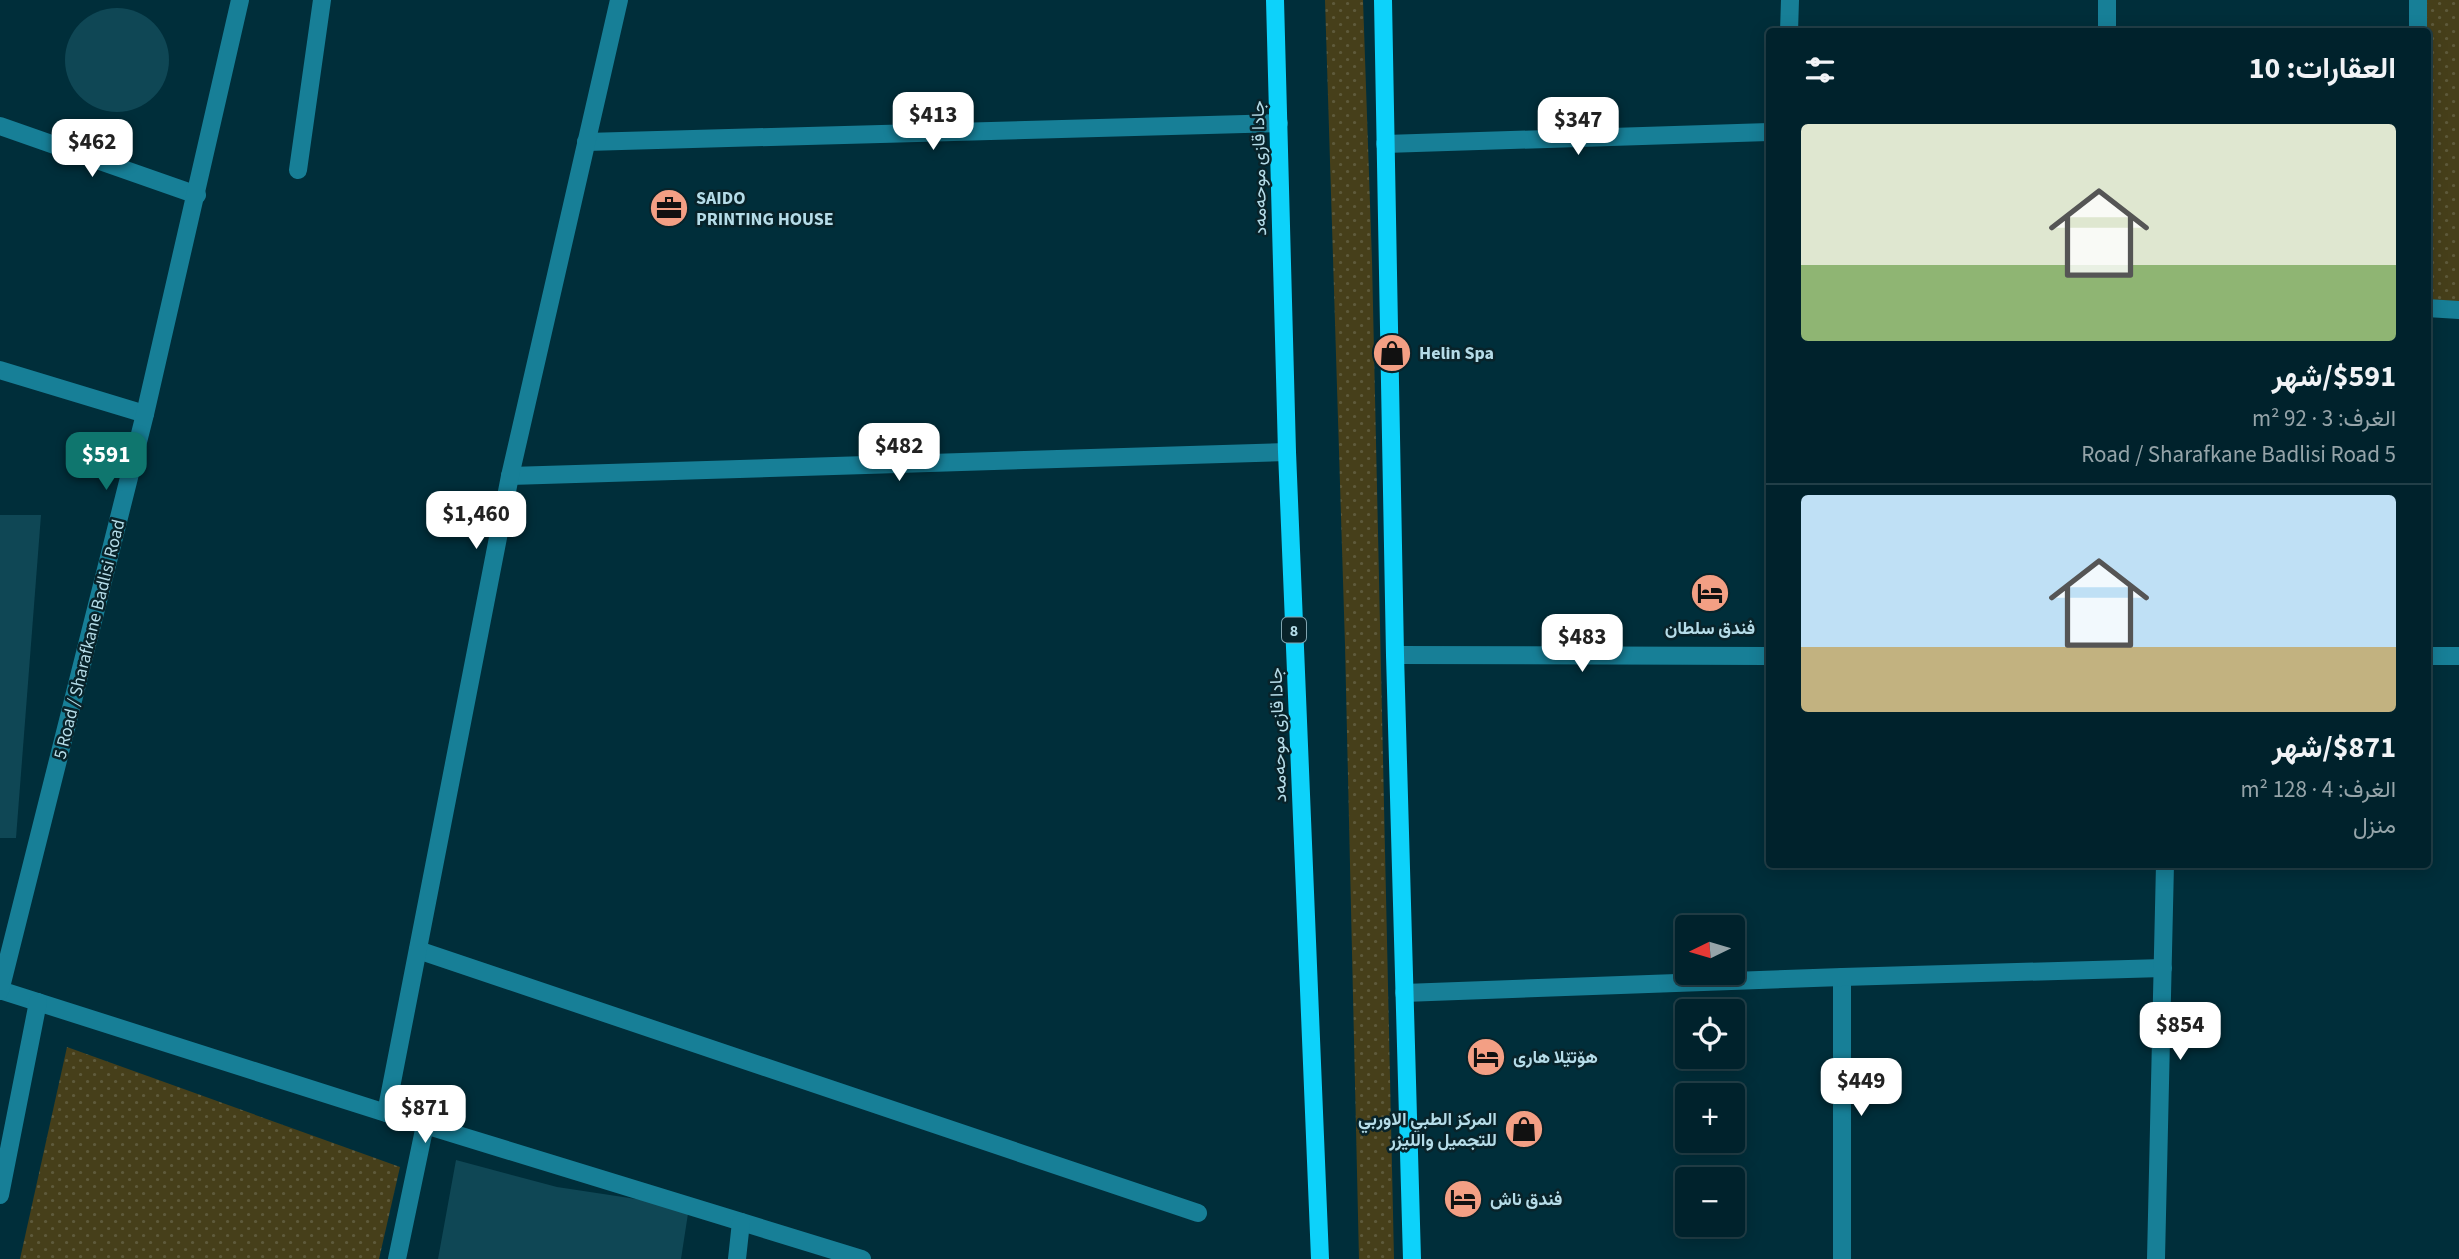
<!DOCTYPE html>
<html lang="ar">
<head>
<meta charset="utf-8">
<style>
	body { margin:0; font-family:"Source Sans 3",Vazirmatn,sans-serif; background:#0a2a34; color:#f1f3f6; direction:rtl; height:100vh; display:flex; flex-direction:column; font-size:26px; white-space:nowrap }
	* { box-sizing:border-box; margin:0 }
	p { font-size:23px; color:#95a4a9 }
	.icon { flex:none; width:38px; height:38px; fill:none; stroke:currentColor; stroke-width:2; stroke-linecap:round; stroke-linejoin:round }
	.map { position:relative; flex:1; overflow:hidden; direction:ltr }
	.panel { position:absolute; left:1766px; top:28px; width:665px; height:840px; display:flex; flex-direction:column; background:#00222c; border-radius:7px; box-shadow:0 4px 18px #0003,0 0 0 2px #223f48; direction:rtl }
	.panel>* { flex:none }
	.needle { width:46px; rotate:265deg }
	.fabs { position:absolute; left:1675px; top:915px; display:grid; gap:14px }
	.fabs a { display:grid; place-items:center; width:70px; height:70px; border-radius:7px; background:#00222c; box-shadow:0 4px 18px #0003,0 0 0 2px #223f48; font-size:35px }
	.price { position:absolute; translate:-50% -60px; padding:0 16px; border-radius:14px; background:#fff; color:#222; font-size:23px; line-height:46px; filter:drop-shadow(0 2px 4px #0008) }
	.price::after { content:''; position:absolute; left:50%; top:42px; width:21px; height:16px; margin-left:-10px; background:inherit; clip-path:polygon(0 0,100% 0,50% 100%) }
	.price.on { background:#0f766e; color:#fff }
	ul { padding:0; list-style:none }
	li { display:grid; align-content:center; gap:14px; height:371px; padding:0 35px }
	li+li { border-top:2px solid #223f48 }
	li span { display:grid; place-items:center; height:217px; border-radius:7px; color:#555 }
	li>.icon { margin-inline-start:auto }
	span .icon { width:126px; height:126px; fill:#fffc; stroke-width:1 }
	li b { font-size:30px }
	h2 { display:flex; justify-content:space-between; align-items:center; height:84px; padding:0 35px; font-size:30px }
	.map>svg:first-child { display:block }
	.grass { fill:url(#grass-dots) }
	.building { fill:#0f4755 }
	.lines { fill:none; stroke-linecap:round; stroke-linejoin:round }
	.minor { stroke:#177f97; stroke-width:18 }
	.major { stroke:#0dd2fa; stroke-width:18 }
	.labels { text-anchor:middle; stroke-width:5; stroke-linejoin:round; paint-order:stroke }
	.shield { fill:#08232a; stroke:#81a4af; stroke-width:2 }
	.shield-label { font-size:16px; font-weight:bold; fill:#b5dce8 }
	.street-label { font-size:18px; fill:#b5dce8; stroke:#08232a }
	.poi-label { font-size:18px; font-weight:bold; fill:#b5dce8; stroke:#08232a; text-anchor:start }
</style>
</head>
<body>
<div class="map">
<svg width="2459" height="1259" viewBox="0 0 2459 1259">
	<defs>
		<pattern id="grass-dots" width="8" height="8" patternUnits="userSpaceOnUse" patternTransform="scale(1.75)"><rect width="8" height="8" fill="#463f1a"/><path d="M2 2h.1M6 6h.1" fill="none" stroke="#5e5a3b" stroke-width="1.8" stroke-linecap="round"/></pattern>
	</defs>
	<rect width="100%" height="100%" fill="#002e3a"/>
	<g class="grass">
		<polygon points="1325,0 1363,0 1372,261 1394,1259 1359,1259 1345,645"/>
		<polygon points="2418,0 2459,0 2459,310 2427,308 2427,32 2418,32"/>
		<polygon points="67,1047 400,1167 379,1259 20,1259"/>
	</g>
	<g class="building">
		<circle cx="117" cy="60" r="52"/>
		<polygon points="0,515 41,515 16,838 0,838"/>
		<polygon points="456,1160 557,1187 689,1207 681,1259 438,1259"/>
	</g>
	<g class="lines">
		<g class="minor">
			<polyline points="1789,32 1790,0"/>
			<polyline points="2107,32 2107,0"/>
			<polyline points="2418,32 2418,0"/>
			<polyline points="0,126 197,195"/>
			<polyline points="586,142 1279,123"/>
			<polyline points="1385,144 1769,132"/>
			<polyline points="298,170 322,0"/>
			<polyline points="2427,308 2459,310"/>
			<polyline points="0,370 145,414"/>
			<polyline points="510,476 1287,452"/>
			<polyline points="1395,655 1769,656"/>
			<polyline points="2427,656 2459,656"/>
			<polyline points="418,950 1198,1213"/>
			<polyline points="1842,977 1842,1259"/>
			<polyline points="0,990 386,1113 862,1259"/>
			<polyline points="0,991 145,414 240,0"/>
			<polyline points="1404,993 1842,977 2163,968"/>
			<polyline points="386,1113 510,476 619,0"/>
			<polyline points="0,1195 38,1002"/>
			<polyline points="397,1259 425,1125"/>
			<polyline points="737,1259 741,1222"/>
			<polyline points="2156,1259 2165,864"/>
		</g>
		<g class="major">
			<polyline points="1275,0 1287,452 1320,1259"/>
			<polyline points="1383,0 1395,655 1412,1259"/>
		</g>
	</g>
	<defs>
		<g id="office-disc" transform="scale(2.0125)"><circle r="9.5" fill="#f39f84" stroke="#08232a"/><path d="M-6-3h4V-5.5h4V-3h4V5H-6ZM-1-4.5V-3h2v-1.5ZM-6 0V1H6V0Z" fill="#111"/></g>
		<g id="shop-disc" transform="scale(2.0125)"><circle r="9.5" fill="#f39f84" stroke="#08232a"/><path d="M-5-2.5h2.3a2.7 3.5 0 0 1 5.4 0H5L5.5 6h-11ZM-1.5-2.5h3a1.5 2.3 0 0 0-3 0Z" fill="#111"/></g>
		<g id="hotel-disc" transform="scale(2.0125)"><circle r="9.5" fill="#f39f84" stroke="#08232a"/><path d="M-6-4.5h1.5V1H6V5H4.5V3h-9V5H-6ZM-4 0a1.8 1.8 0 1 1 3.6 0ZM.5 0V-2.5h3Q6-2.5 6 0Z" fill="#111"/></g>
	</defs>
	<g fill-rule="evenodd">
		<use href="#office-disc" x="669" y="208"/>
		<use href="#shop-disc" x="1392" y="353"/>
		<use href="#hotel-disc" x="1710" y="593"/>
		<use href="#hotel-disc" x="1486" y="1057"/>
		<use href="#shop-disc" x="1524" y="1129"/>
		<use href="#hotel-disc" x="1463" y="1199"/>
	</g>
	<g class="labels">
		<rect class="shield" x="1282" y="617.5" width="24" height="25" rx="5"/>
		<g class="shield-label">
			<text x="1294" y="636">8</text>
		</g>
		<g class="street-label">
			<text transform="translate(1259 168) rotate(-91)" y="6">جادا قازی موحەمەد</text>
			<text transform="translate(89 639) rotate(-76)" y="6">5 Road / Sharafkane Badlisi Road</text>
			<text transform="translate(1278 735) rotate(-92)" y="6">جادا قازی موحەمەد</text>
		</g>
		<g class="poi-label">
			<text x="696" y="204">SAIDO<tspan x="696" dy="21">PRINTING HOUSE</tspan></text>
			<text x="1419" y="359">Helin Spa</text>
			<text x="1710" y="634" text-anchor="middle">فندق سلطان</text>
			<text x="1513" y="1063">هۆتێلا هاری</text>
			<text x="1497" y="1125" text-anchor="end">المركز الطبي الاوربي<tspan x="1497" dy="21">للتجميل والليزر</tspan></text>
			<text x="1490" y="1205">فندق ناش</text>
		</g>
	</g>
</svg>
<div class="fabs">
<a><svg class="needle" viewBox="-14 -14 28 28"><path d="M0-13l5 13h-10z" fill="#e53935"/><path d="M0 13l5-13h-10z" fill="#95a4a9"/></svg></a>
<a><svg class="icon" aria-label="locate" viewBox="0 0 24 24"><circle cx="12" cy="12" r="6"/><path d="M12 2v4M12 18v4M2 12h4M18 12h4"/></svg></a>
<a>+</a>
<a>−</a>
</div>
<b class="price" style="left:933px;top:152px">$413</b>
<b class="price" style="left:1578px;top:157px">$347</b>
<b class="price" style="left:92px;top:179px">$462</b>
<b class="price" style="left:899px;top:483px">$482</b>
<b class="price on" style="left:106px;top:492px">$591</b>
<b class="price" style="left:476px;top:551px">$1,460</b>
<b class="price" style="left:1582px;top:674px">$483</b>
<b class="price" style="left:2180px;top:1062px">$854</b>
<b class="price" style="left:1861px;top:1118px">$449</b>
<b class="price" style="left:425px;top:1145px">$871</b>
<section class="panel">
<h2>العقارات: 10<svg class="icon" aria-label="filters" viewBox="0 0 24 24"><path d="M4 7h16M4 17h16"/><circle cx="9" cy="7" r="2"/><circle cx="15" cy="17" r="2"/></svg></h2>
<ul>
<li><span style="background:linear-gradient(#dfe7d0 65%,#8fb573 0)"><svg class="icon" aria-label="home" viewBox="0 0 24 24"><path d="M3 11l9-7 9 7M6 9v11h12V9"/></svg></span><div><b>$591/شهر</b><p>الغرف: 3 · 92 m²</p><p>5 Road / Sharafkane Badlisi Road</p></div></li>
<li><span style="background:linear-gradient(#bfe0f5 70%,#c2b280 0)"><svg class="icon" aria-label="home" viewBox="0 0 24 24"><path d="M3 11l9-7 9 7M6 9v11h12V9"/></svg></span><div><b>$871/شهر</b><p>الغرف: 4 · 128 m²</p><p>منزل</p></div></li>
</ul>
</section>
</div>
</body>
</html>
